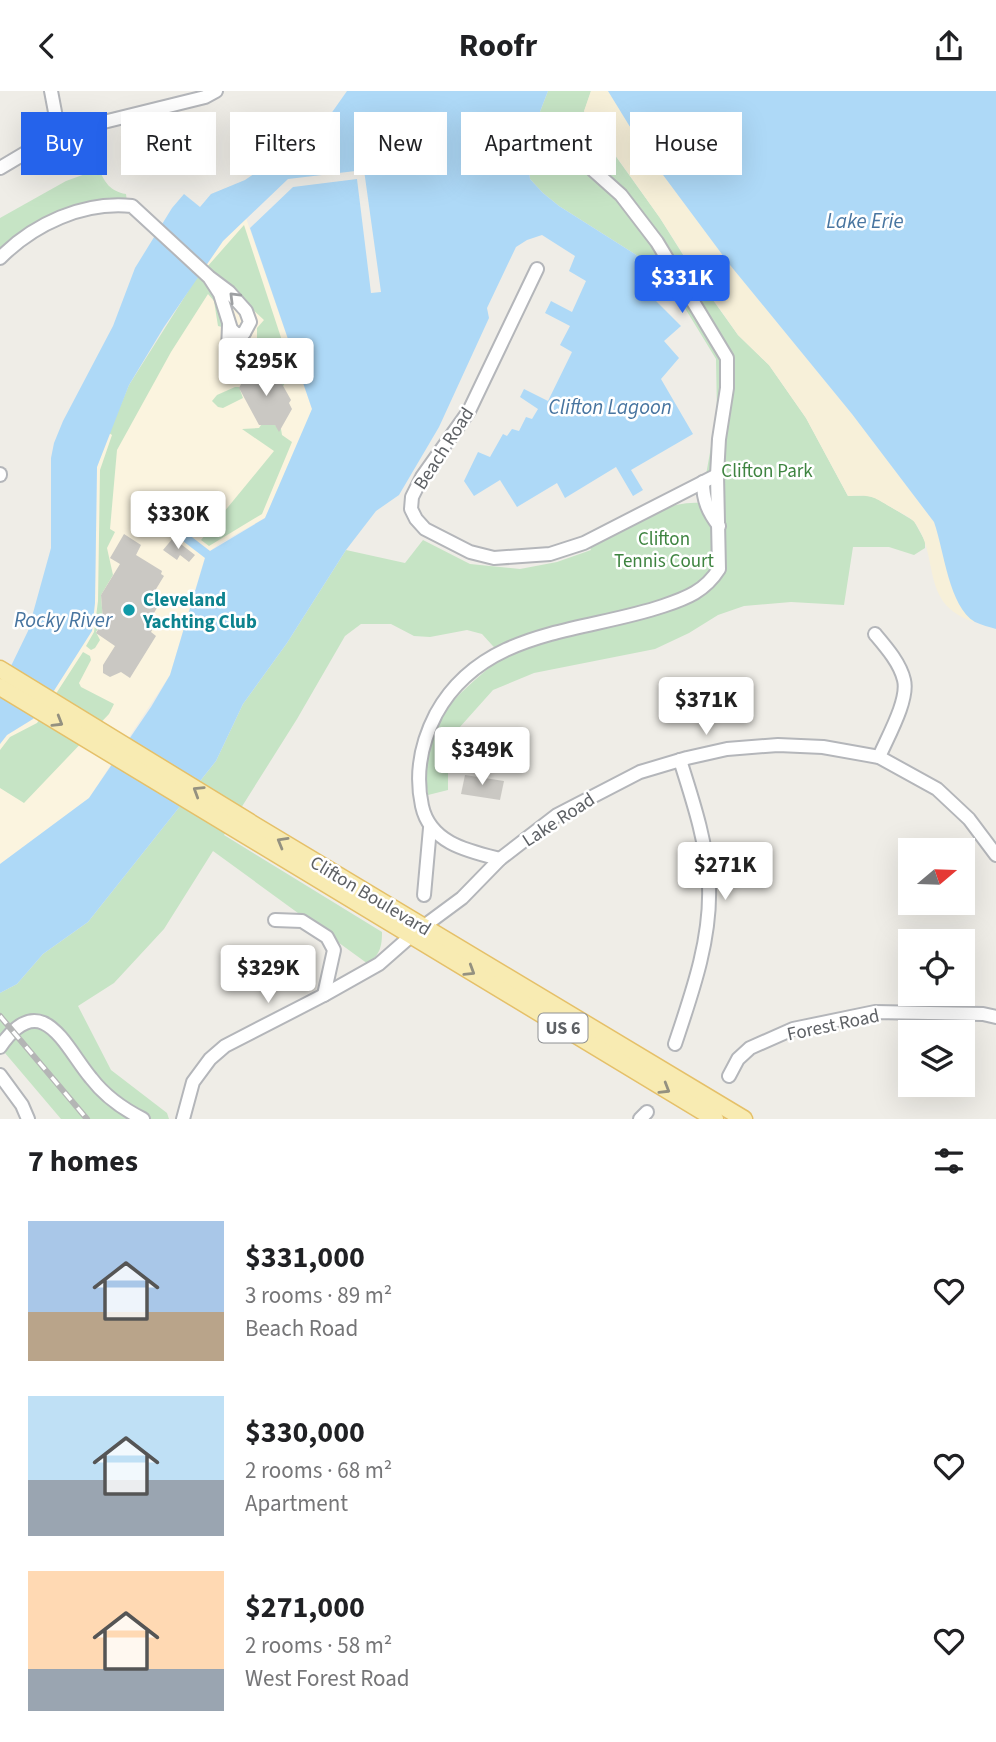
<!DOCTYPE html>
<html lang="en">
<head>
<meta charset="utf-8">
<style>
	body { margin:0; font-family:"Source Sans 3",sans-serif; background:#f2f2f2; color:#202124; height:100vh; display:flex; flex-direction:column; font-size:26px; white-space:nowrap }
	* { box-sizing:border-box; margin:0 }
	p { font-size:23px; color:#757577 }
	.icon { flex:none; width:38px; height:38px; fill:none; stroke:currentColor; stroke-width:2; stroke-linecap:round; stroke-linejoin:round }
	.map { position:relative; height:1028px; overflow:hidden }
	.sheet { display:flex; flex-direction:column; background:#fff; flex:1 }
	.sheet>* { flex:none }
	.top-card { position:absolute; left:21px; top:21px; width:956px; height:63px; display:flex; gap:14px }
	.needle { width:46px; rotate:71deg }
	.fabs { position:absolute; left:898px; top:747px; display:grid; gap:14px }
	.fabs a { display:grid; place-items:center; width:77px; height:77px; border-radius:0px; background:#fff; box-shadow:0 7px 28px #0002; font-size:35px }
	.price { position:absolute; translate:-50% -60px; padding:0 16px; border-radius:7px; background:#fff; color:#222; font-size:23px; line-height:46px; filter:drop-shadow(0 2px 4px #0008) }
	.price::after { content:''; position:absolute; left:50%; top:42px; width:21px; height:16px; margin-left:-10px; background:inherit; clip-path:polygon(0 0,100% 0,50% 100%) }
	.price.current { background:#2563eb; color:#fff }
	ul { padding:0; list-style:none }
	li { display:flex; align-items:center; gap:21px; height:175px; padding:0 28px }
	li span { display:grid; place-items:center; flex:none; width:196px; height:140px; border-radius:0px; color:#555 }
	li>.icon { margin-inline-start:auto }
	span .icon { width:84px; height:84px; fill:#fffc; stroke-width:1 }
	li b { font-size:30px }
	h2 { display:flex; justify-content:space-between; align-items:center; height:84px; padding:0 28px; font-size:30px }
	.tag { padding:0 24px; border-radius:0px; background:#fff; box-shadow:0 7px 28px #0002; font-size:24px; line-height:63px }
	.tag.current { background:#2563eb; color:#fff }
	header { display:flex; justify-content:space-between; align-items:center; height:91px; padding:0 28px; background:#fff; font-size:32px; font-weight:700 }
	.map>svg:first-child { display:block }
	.commercial { fill:#fbf4df }
	.green { fill:#c6e4c5 }
	.sand { fill:#f7f0d9 }
	.water { fill:#aed9f7 }
	.building { fill:#cac8c3 }
	.lines { fill:none; stroke-linecap:round; stroke-linejoin:round }
	.minor-casing { stroke:#b4b6ba; stroke-width:16 }
	.major-casing { stroke:#e5c069; stroke-width:19 }
	.minor { stroke:#fff; stroke-width:12 }
	.major { stroke:#f8ebb2; stroke-width:16 }
	.rail-casing { stroke:#b4b5b5; stroke-width:6 }
	.rail { stroke:#fff; stroke-width:3.5; stroke-dasharray:10; stroke-linecap:butt }
	.oneway { stroke:#9ea0a3 }
	.oneway2 { stroke:#949180 }
	.culture-dot { fill:#0f9aa8; stroke:#fff; stroke-width:2.5 }
	.labels { text-anchor:middle; stroke-width:5; stroke-linejoin:round; paint-order:stroke }
	.shield { fill:#fff; stroke:#8e9093; stroke-width:2 }
	.shield-label { font-size:18px; font-weight:bold; fill:#5e6165 }
	.street-label { font-size:19px; fill:#5e6165; stroke:#fff }
	.park-label { font-size:19px; fill:#3e8440; stroke:#fff }
	.culture-label { font-size:19px; font-weight:bold; fill:#0d838f; stroke:#fff; text-anchor:start }
	.water-label { font-size:21px; font-style:italic; fill:#4875a0; stroke:#fff }
</style>
</head>
<body>
<header><svg class="icon" aria-label="back" viewBox="0 0 24 24"><path d="M15 5l-7 7 7 7"/></svg>Roofr<svg class="icon" aria-label="share" viewBox="0 0 24 24"><path d="M12 15V3M7 8l5-5 5 5M5 13v7h14v-7"/></svg></header>
<div class="map">
<svg width="996" height="1028" viewBox="0 0 996 1028">
	<rect width="100%" height="100%" fill="#efede7"/>
	<polygon class="commercial" points="246,127 312,318 302,344 265,427 220,452 210,460 185,441 180,446 205,466 170,584 89,707 0,773 0,653 7,644 33,628 50,606 95,512 97,376 112,335 205,174 223,150"/>
	<g class="green">
		<path d="M548 0H591L584 21 660 127 700 191 738 244 769 274 806 327 848 405 871 404 914 430 925 450V457L914 464 889 456H853L844 514 791 511 744 515 718 524 689 542 655 558 534 582 493 599 459 637 448 677V699L428 704C417 629 453 610 502 565L482 543 467 539 430 546 414 545 391 533H361L345 545 297 628 224 744 382 841C382 856 380 863 368 873L213 760 164 838 114 892 78 915 111 979 167 1022 169 1028H61L5 962 0 963V902L17 893 43 863 88 831 216 670 243 613 287 552 346 459 405 472 423 449 470 473 520 478 557 471 591 459 589 454C622 438 662 409 701 412L717 322 716 268 655 168 649 172 559 115 543 102 530 88 526 57Z"/>
		<path d="M99 78C105 92 110 100 126 103L127 111 100 112 0 160V127L66 90Z"/>
		<polygon points="244,134 292,280 282,297 277,284 268,284 264,277 248,277 257,256 257,237 264,229 207,176"/>
		<polygon points="199,183 213,196 224,233 222,236 218,235 214,210 208,203 171,261 117,359 110,438 115,441 107,457 113,484 101,504 103,530 96,541 100,549 95,557 91,559 86,555 94,541 98,510 100,379 112,344 109,342 129,294"/>
		<polygon points="235,296 239,296 243,307 223,317 218,316 212,310 217,304"/>
		<polygon points="261,334 275,334 281,338 282,344 292,351 262,423 209,455 201,449 274,360 242,338 259,337"/>
		<polygon points="83,561 90,565 91,569 79,592 81,596 114,613 109,623 24,712 0,697 0,659 10,646 37,632"/>
	</g>
	<path class="sand" d="M591 0H608L643 57 730 174 852 323 934 431C948 469 946 500 974 531 920 513 940 469 916 433 911 426 901 422 894 418 872 405 873 404 848 405L806 327 769 274 738 244 701 191 660 127 584 20Z"/>
	<g class="water">
		<polygon points="347,0 548,0 526,57 530,88 543,102 559,115 649,172 635,189 681,235 664,250 679,267 661,288 693,343 631,379 643,399 633,405 616,376 565,407 557,392 517,416 500,389 474,405 464,390 478,361 490,366 503,343 507,345 512,338 519,340 526,326 532,328 538,318 520,306 524,298 548,310 572,261 560,254 570,235 545,222 551,210 572,221 586,190 569,180 575,165 542,144 527,149 516,156 487,217 489,227 439,336 399,404 376,420 346,459 287,552 243,613 216,670 88,831 43,863 17,893 0,902 0,773 89,707 151,616 170,584 205,467 179,447 184,440 210,460 265,427 312,318 250,137 293,96 357,88 371,202 381,201 364,79 288,88 223,150 164,236 129,294 97,376 95,512 92,540 50,606 33,628 7,644 0,653 0,589 12,573 28,540 51,457 51,367 54,352 63,330 113,235 135,177 172,117 184,103 200,116 211,103 245,89 321,37"/>
		<path d="M608 0H996V538C990 536 981 534 975 531 949 516 944 459 934 431L852 323 730 174 643 57Z"/>
	</g>
	<g class="building">
		<polygon points="264,277 268,284 277,284 291,309 289,312 292,318 279,341 275,334 259,334 239,297 249,278"/>
		<polygon points="124,443 141,454 136,464 162,480 161,483 164,485 153,503 162,509 147,533 153,537 151,541 156,545 130,587 121,581 110,586 103,582 103,574 115,555 96,542 103,530 101,504 120,473 110,467"/>
		<polygon points="173,447 195,464 189,471 180,464 177,469 163,459"/>
		<polygon points="465,684 504,690 500,709 461,703"/>
	</g>
	<g class="lines">
		<g class="minor-casing">
			<g id="minor">
				<polyline points="51,0 59,42"/>
				<polyline points="0,77 59,42 205,6 216,0"/>
				<path d="M0 167C34 133 83 110 132 115L209 186 229 201 246 220 250 231 244 242 237 244 231 238 220 203 209 186"/>
				<polyline points="537,178 469,320 422,386 412,406 411,418 416,428 425,438 470,461 494,467 550,463 584,452 717,384"/>
				<polyline points="229,234 228,259 244,242"/>
				<polyline points="0,384 0,383"/>
				<path d="M703 391C703 409 708 421 719 435"/>
				<path d="M875 543C886 556 900 572 904 589 909 609 887 647 879 666"/>
				<path d="M500 768C468 760 430 752 422 715 415 683 421 652 436 623 483 537 583 542 663 515 687 507 705 500 719 478L717 384 719 348 727 297V267L657 151 621 104 593 79"/>
				<polyline points="424,804 430,737"/>
				<polyline points="275,829 302,830 327,846 334,859 324,904"/>
				<path d="M675 953C692 902 711 849 709 795 707 752 693 710 680 669"/>
				<path d="M0 956C42 895 65 956 91 987 104 1004 123 1018 143 1028"/>
				<polyline points="0,984 22,1014 28,1028"/>
				<polyline points="729,985 738,968 750,957 793,938 875,921 983,923 996,926"/>
				<polyline points="183,1028 193,991 210,968 225,955 324,904 379,873 412,844 462,807 500,768 557,724 640,681 687,667 727,658 778,654 823,656 879,666 937,698 969,728 996,764"/>
				<polyline points="640,1028 647,1021"/>
			</g>
		</g>
		<g class="major-casing">
			<g id="major">
				<polyline points="0,578 256,735 744,1028"/>
				<polyline points="0,596 715,1028"/>
			</g>
		</g>
		<use href="#minor" class="minor"/>
		<use href="#major" class="major"/>
		<g class="rail-casing">
			<polyline id="rail" points="0,925 87,1028"/>
		</g>
		<use href="#rail" class="rail"/>
	</g>
	<defs><path id="oneway-chevron" d="M-2-3.5L2.5 0L-2 3.5" fill="none" stroke-width="1.6" stroke-linecap="round" stroke-linejoin="round" transform="scale(1.75)"/></defs>
	<use class="oneway" href="#oneway-chevron" transform="translate(234 206) rotate(-135)"/>
	<g class="oneway2">
		<use href="#oneway-chevron" transform="translate(58 631) rotate(31)"/>
		<use href="#oneway-chevron" transform="translate(198 700) rotate(-148)"/>
		<use href="#oneway-chevron" transform="translate(282 751) rotate(-150)"/>
		<use href="#oneway-chevron" transform="translate(470 880) rotate(32)"/>
		<use href="#oneway-chevron" transform="translate(665 998) rotate(31)"/>
	</g>
	<circle class="culture-dot" cx="129" cy="519" r="7"/>
	<g class="labels">
		<rect class="shield" x="538.5" y="922.5" width="49" height="29" rx="5"/>
		<g class="shield-label">
			<text x="563" y="943">US 6</text>
		</g>
		<g class="street-label">
			<text transform="translate(443 357) rotate(-57)" y="7">Beach Road</text>
			<text transform="translate(558 728) rotate(-33)" y="7">Lake Road</text>
			<text transform="translate(371 804) rotate(31)" y="7">Clifton Boulevard</text>
			<text transform="translate(833 933) rotate(-12)" y="7">Forest Road</text>
		</g>
		<g class="park-label">
			<text x="767" y="386">Clifton Park</text>
			<text x="664" y="454">Clifton<tspan x="664" dy="22">Tennis Court</tspan></text>
		</g>
		<g class="culture-label">
			<text x="143" y="515">Cleveland<tspan x="143" dy="22">Yachting Club</tspan></text>
		</g>
		<g class="water-label">
			<text x="865" y="137">Lake Erie</text>
			<text x="610" y="323">Clifton Lagoon</text>
			<text x="63" y="536">Rocky River</text>
		</g>
	</g>
</svg>
<div class="fabs">
<a><svg class="needle" viewBox="-14 -14 28 28"><path d="M0-13l5 13h-10z" fill="#e53935"/><path d="M0 13l5-13h-10z" fill="#757577"/></svg></a>
<a><svg class="icon" aria-label="locate" viewBox="0 0 24 24"><circle cx="12" cy="12" r="6"/><path d="M12 2v4M12 18v4M2 12h4M18 12h4"/></svg></a>
<a><svg class="icon" aria-label="layers" viewBox="0 0 24 24"><path d="M12 4l9 5-9 5-9-5zM3 14l9 5 9-5"/></svg></a>
</div>
<b class="price current" style="left:682px;top:224px">$331K</b>
<b class="price" style="left:266px;top:307px">$295K</b>
<b class="price" style="left:178px;top:460px">$330K</b>
<b class="price" style="left:706px;top:646px">$371K</b>
<b class="price" style="left:482px;top:696px">$349K</b>
<b class="price" style="left:725px;top:811px">$271K</b>
<b class="price" style="left:268px;top:914px">$329K</b>
<div class="top-card">
<a class="tag current">Buy</a>
<a class="tag">Rent</a>
<a class="tag">Filters</a>
<a class="tag">New</a>
<a class="tag">Apartment</a>
<a class="tag">House</a>
</div>
</div>
<section class="sheet">
<h2>7 homes<svg class="icon" aria-label="filters" viewBox="0 0 24 24"><path d="M4 7h16M4 17h16"/><circle cx="9" cy="7" r="2"/><circle cx="15" cy="17" r="2"/></svg></h2>
<ul>
<li><span style="background:linear-gradient(#a9c7e8 65%,#b9a48a 0)"><svg class="icon" aria-label="home" viewBox="0 0 24 24"><path d="M3 11l9-7 9 7M6 9v11h12V9"/></svg></span><div><b>$331,000</b><p>3 rooms · 89 m²</p><p>Beach Road</p></div><svg class="icon" aria-label="heart" viewBox="0 0 24 24"><path d="M12 20l-8-8c-3-5 5-10 8-4 3-6 11-1 8 4z"/></svg></li>
<li><span style="background:linear-gradient(#bfe0f5 60%,#9aa5b1 0)"><svg class="icon" aria-label="home" viewBox="0 0 24 24"><path d="M3 11l9-7 9 7M6 9v11h12V9"/></svg></span><div><b>$330,000</b><p>2 rooms · 68 m²</p><p>Apartment</p></div><svg class="icon" aria-label="heart" viewBox="0 0 24 24"><path d="M12 20l-8-8c-3-5 5-10 8-4 3-6 11-1 8 4z"/></svg></li>
<li><span style="background:linear-gradient(#ffd9b3 70%,#9aa5b1 0)"><svg class="icon" aria-label="home" viewBox="0 0 24 24"><path d="M3 11l9-7 9 7M6 9v11h12V9"/></svg></span><div><b>$271,000</b><p>2 rooms · 58 m²</p><p>West Forest Road</p></div><svg class="icon" aria-label="heart" viewBox="0 0 24 24"><path d="M12 20l-8-8c-3-5 5-10 8-4 3-6 11-1 8 4z"/></svg></li>
</ul>
</section>
</body>
</html>
